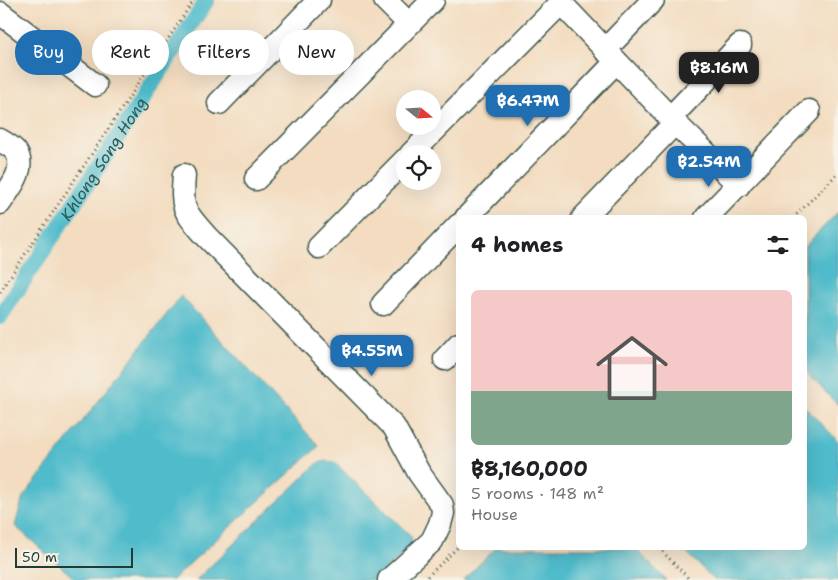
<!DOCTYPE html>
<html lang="en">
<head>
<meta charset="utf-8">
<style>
	body { margin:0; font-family:"Shantell Sans",sans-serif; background:#f6f6f6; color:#202124; height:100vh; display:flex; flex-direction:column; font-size:19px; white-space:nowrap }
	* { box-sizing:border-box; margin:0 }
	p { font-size:16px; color:#757577 }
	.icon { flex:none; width:28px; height:28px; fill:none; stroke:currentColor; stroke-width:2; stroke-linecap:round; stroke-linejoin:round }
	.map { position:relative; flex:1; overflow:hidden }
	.sheet { position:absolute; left:456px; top:215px; width:351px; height:335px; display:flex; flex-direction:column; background:#fff; border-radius:8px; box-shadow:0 5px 20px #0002 }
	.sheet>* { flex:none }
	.banner { position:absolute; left:15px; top:30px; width:366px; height:45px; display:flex; gap:10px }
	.needle { width:32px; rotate:108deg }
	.tools { position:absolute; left:396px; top:90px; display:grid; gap:10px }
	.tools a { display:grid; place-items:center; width:45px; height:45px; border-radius:50%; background:#fff; box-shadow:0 5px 20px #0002; font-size:25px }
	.scale { position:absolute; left:15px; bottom:12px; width:118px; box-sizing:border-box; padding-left:5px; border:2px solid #1f3d34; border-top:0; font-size:14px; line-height:18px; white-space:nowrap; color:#1f3d34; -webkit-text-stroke:4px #f7f3e8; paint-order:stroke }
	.price { position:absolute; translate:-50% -42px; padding:0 11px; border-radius:10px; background:#1f6fb2; color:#fff; font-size:16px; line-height:32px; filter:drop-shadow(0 1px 2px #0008) }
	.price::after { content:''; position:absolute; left:50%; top:30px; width:15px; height:11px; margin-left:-8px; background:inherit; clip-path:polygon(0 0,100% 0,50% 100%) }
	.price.active { background:#222; color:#fff }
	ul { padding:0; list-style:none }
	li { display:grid; align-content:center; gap:10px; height:265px; padding:0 15px }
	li+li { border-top:1px solid #e0e0e0 }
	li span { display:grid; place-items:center; height:155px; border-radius:8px; color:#555 }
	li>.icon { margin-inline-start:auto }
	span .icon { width:90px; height:90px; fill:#fffc; stroke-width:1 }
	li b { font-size:21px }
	h2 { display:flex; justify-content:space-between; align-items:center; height:60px; padding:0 15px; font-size:21px }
	.pill { padding:0 18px; border-radius:22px; background:#fff; box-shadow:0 5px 20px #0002; font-size:18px; line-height:45px }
	.pill.active { background:#1f6fb2; color:#fff }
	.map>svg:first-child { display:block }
	.water { fill:#50bbcb; stroke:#387c80 }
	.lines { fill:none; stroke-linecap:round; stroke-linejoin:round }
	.canal { stroke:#50bbcb; stroke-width:16 }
	.minor-casing { stroke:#3f5549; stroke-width:25 }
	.path { stroke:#3f5549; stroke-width:3; stroke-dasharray:1 4; stroke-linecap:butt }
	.minor { stroke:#fff; stroke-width:22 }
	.labels { text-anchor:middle; stroke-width:4; stroke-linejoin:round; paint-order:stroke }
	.water-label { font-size:16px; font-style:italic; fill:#2b5c5a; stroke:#f7f3e8 }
</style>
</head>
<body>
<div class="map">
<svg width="838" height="580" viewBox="0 0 838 580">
	<rect width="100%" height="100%" fill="#f7f3e8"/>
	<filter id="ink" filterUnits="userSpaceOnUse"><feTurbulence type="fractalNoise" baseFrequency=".02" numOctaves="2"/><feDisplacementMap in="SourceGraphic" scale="10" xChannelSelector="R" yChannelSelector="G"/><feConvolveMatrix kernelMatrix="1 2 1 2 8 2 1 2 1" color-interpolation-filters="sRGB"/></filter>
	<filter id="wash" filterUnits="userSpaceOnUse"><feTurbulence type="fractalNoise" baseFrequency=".0096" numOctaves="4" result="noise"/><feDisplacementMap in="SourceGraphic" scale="20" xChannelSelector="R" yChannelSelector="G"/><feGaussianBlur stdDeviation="1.12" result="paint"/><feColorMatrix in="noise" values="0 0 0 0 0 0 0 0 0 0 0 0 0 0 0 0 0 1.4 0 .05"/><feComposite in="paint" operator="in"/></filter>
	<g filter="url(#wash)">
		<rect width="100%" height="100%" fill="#f3dcbf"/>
		<g class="water">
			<polygon points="838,212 838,405 805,371 805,246"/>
			<polygon points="181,296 319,446 172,580 76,580 15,526 23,497"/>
			<polygon points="805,407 838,441 838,580 714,580 682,548 805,548"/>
			<polygon points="327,461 334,462 411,536 412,542 410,547 375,580 196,580 318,463"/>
			<polygon points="496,548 635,548 666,580 463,580"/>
		</g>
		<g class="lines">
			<path class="canal" id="s1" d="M0 317 207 0"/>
		</g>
	</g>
	<g filter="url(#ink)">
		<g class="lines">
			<g class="minor-casing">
				<g id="minor">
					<polyline points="385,0 409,24"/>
					<polyline points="560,0 561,3 675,123 739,185"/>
					<polyline points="0,13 95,85"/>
					<polyline points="605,50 653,0"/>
					<polyline points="219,103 319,0"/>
					<polyline points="670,118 740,45"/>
					<path d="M0 140C4 143 13 147 16 152 27 170 9 189 0 203"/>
					<polyline points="411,154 561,3"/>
					<path d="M184 175C181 211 184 211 207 237L394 427 419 473 442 505 443 513 440 524 432 541 389 580"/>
					<polyline points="256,179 433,0"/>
					<polyline points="466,218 616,62"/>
					<polyline points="583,218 675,123"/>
					<polyline points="706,218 809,111"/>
					<polyline points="319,247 405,160"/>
					<polyline points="383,304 459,225"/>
					<polyline points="445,359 459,344"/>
				</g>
			</g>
			<g class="path">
				<polyline points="793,218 838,173"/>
				<polyline points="0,292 194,0"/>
				<polyline points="659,548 690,580"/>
				<polyline points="424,580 459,546"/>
			</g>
			<use href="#minor" class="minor"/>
		</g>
	</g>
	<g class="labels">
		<g class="water-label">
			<text dy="6" stroke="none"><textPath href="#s1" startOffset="189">Khlong Song Hong</textPath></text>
		</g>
	</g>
</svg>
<div class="tools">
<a><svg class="needle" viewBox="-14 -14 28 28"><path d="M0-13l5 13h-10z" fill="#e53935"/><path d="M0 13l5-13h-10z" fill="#757577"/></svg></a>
<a><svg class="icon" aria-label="locate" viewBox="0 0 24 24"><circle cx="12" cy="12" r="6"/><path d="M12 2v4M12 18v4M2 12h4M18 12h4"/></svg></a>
</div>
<div class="scale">50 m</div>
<b class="price active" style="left:719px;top:94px">฿8.16M</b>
<b class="price" style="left:528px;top:127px">฿6.47M</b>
<b class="price" style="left:709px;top:188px">฿2.54M</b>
<b class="price" style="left:372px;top:377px">฿4.55M</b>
<div class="banner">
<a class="pill active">Buy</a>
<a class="pill">Rent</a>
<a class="pill">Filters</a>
<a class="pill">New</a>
</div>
<section class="sheet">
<h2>4 homes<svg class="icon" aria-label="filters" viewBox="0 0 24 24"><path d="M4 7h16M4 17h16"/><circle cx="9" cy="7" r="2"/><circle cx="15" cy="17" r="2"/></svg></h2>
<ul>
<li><span style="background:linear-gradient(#f6c9c9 65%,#7fa58c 0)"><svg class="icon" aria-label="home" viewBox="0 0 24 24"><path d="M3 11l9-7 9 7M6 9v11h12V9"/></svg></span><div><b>฿8,160,000</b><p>5 rooms · 148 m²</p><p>House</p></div></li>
</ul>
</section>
</div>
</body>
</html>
